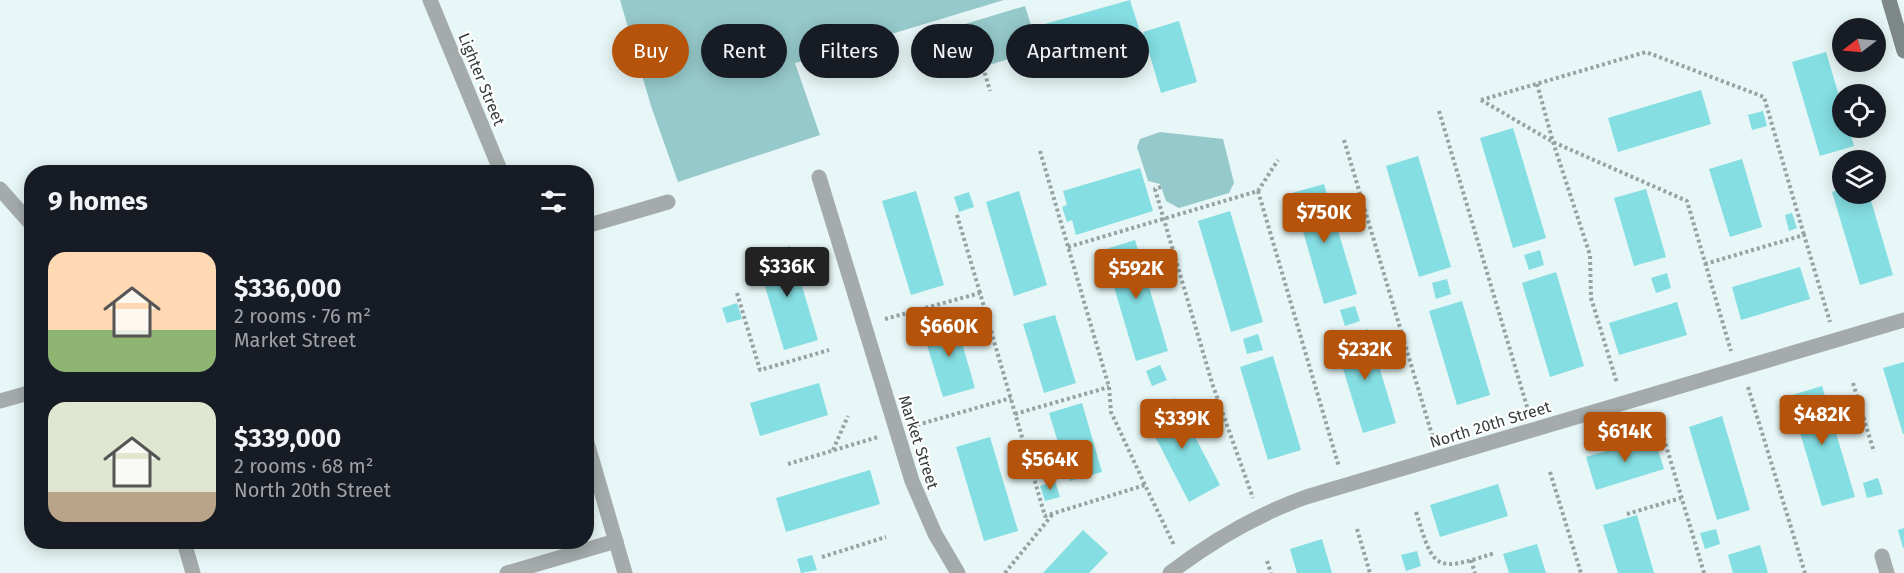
<!DOCTYPE html>
<html lang="en">
<head>
<meta charset="utf-8">
<style>
	body { margin:0; font-family:"Fira Sans",sans-serif; background:#242831; color:#f1f3f6; height:100vh; display:flex; flex-direction:column; font-size:22px; white-space:nowrap }
	* { box-sizing:border-box; margin:0 }
	p { font-size:20px; color:#9ea1a6 }
	.icon { flex:none; width:33px; height:33px; fill:none; stroke:currentColor; stroke-width:2; stroke-linecap:round; stroke-linejoin:round }
	.map { position:relative; flex:1; overflow:hidden }
	.panel { position:absolute; left:24px; top:165px; width:570px; height:384px; display:flex; flex-direction:column; background:#171b24; border-radius:24px; box-shadow:0 3px 15px #0003 }
	.panel>* { flex:none }
	.guide { position:absolute; left:612px; top:24px; width:570px; height:54px; display:flex; gap:12px }
	.needle { width:39px; rotate:254deg }
	.fabs { position:absolute; left:1832px; top:18px; display:grid; gap:12px }
	.fabs a { display:grid; place-items:center; width:54px; height:54px; border-radius:50%; background:#171b24; box-shadow:0 3px 15px #0003; font-size:30px }
	.price { position:absolute; translate:-50% -51px; padding:0 14px; border-radius:6px; background:#b45309; color:#fff; font-size:20px; line-height:39px; filter:drop-shadow(0 2px 3px #0008) }
	.price::after { content:''; position:absolute; left:50%; top:36px; width:18px; height:14px; margin-left:-9px; background:inherit; clip-path:polygon(0 0,100% 0,50% 100%) }
	.price.selected { background:#222; color:#fff }
	ul { padding:0; list-style:none }
	li { display:flex; align-items:center; gap:18px; height:150px; padding:0 24px }
	li span { display:grid; place-items:center; flex:none; width:168px; height:120px; border-radius:18px; color:#555 }
	li>.icon { margin-inline-start:auto }
	span .icon { width:72px; height:72px; fill:#fffc; stroke-width:1 }
	li b { font-size:26px }
	h2 { display:flex; justify-content:space-between; align-items:center; height:72px; padding:0 24px; font-size:26px }
	.tag { padding:0 21px; border-radius:27px; background:#171b24; box-shadow:0 3px 15px #0003; font-size:21px; line-height:54px }
	.tag.selected { background:#b45309; color:#fff }
	.map>svg:first-child { display:block }
	.green { fill:#96c9cb }
	.building { fill:#84dee2 }
	.lines { fill:none; stroke-linecap:round; stroke-linejoin:round }
	.path { stroke:#97a2a2; stroke-width:4; stroke-dasharray:3 3; stroke-linecap:butt }
	.lane { stroke:#a5abab; stroke-width:15 }
	.street { stroke:#a5abab; stroke-width:15 }
	.secondary { stroke:#7f8889; stroke-width:15 }
	.labels { text-anchor:middle; stroke-width:4.5; stroke-linejoin:round; paint-order:stroke }
	.street-label { font-size:16px; fill:#373d3d; stroke:#fff }
</style>
</head>
<body>
<div class="map">
<svg width="1904" height="573" viewBox="0 0 1904 573">
	<rect width="100%" height="100%" fill="#e7f6f6"/>
	<g class="green">
		<polygon points="620,0 1004,0 795,63 820,135 678,182 651,106"/>
		<polygon points="1025,6 1039,50 946,78 932,34"/>
		<polygon points="1160,132 1223,139 1234,183 1229,193 1179,208 1166,201 1160,184 1148,181 1137,147 1140,139"/>
	</g>
	<g class="building">
		<polygon points="1130,0 1142,38 1052,64 1041,25"/>
		<polygon points="1179,21 1197,82 1161,93 1143,32"/>
		<polygon points="1826,52 1842,106 1842,128 1849,128 1854,146 1820,156 1792,62"/>
		<polygon points="1701,90 1711,124 1618,152 1608,118"/>
		<polygon points="1763,111 1767,126 1752,130 1748,115"/>
		<polygon points="1513,128 1546,238 1513,248 1480,138"/>
		<polygon points="1418,156 1451,267 1419,277 1386,166"/>
		<polygon points="1742,159 1762,227 1730,237 1709,169"/>
		<polygon points="1140,168 1153,211 1076,235 1072,220 1067,222 1062,207 1067,205 1063,191"/>
		<polygon points="1324,184 1357,294 1324,304 1292,193"/>
		<polygon points="1842,188 1842,194 1869,194 1893,275 1860,285 1832,192"/>
		<polygon points="1646,189 1666,257 1634,266 1614,198"/>
		<polygon points="916,191 944,285 911,295 882,201"/>
		<polygon points="1019,191 1047,285 1014,296 986,202"/>
		<polygon points="969,192 974,207 959,212 954,197"/>
		<polygon points="1230,211 1263,322 1231,332 1198,221"/>
		<polygon points="1792,213 1797,228 1789,231 1785,215"/>
		<polygon points="1135,240 1168,351 1136,361 1103,250"/>
		<polygon points="790,246 818,340 784,350 756,256"/>
		<polygon points="1540,250 1544,265 1529,270 1524,255"/>
		<polygon points="1800,267 1810,299 1741,320 1732,287"/>
		<polygon points="1556,272 1584,366 1550,377 1522,283"/>
		<polygon points="1667,273 1671,288 1656,293 1651,278"/>
		<polygon points="1447,279 1451,294 1436,299 1432,283"/>
		<polygon points="1462,301 1490,395 1457,405 1429,311"/>
		<polygon points="1677,302 1687,335 1619,355 1609,323"/>
		<polygon points="737,303 742,319 727,323 722,308"/>
		<polygon points="1355,306 1360,321 1345,326 1340,310"/>
		<polygon points="1055,315 1076,383 1044,393 1023,324"/>
		<polygon points="955,319 975,388 943,397 922,329"/>
		<polygon points="1368,329 1396,423 1363,433 1334,340"/>
		<polygon points="1258,334 1263,350 1247,354 1243,339"/>
		<polygon points="1273,356 1301,450 1268,460 1240,367"/>
		<polygon points="1904,362 1904,434 1903,434 1883,368"/>
		<polygon points="1160,365 1167,380 1152,386 1146,371"/>
		<polygon points="819,383 828,415 760,436 750,403"/>
		<polygon points="1822,386 1855,497 1822,506 1789,396"/>
		<polygon points="1175,398 1220,485 1189,502 1144,415"/>
		<polygon points="1082,403 1102,472 1070,481 1049,413"/>
		<polygon points="1722,416 1750,510 1717,520 1689,427"/>
		<polygon points="990,437 1018,531 984,541 956,447"/>
		<polygon points="1654,437 1664,469 1596,490 1586,457"/>
		<polygon points="870,470 880,504 786,532 776,498"/>
		<polygon points="1878,478 1883,494 1867,498 1863,483"/>
		<polygon points="1055,481 1060,497 1045,501 1040,486"/>
		<polygon points="1498,484 1508,516 1440,537 1430,505"/>
		<polygon points="1637,515 1654,573 1618,573 1603,525"/>
		<polygon points="1904,528 1904,548 1903,548 1898,530"/>
		<polygon points="1716,529 1720,544 1705,549 1700,533"/>
		<polygon points="1083,530 1108,553 1089,573 1043,573"/>
		<polygon points="1322,539 1332,573 1297,573 1290,549"/>
		<polygon points="1537,544 1546,573 1509,573 1503,554"/>
		<polygon points="1760,545 1768,573 1733,573 1728,555"/>
		<polygon points="1417,551 1421,566 1406,571 1401,555"/>
		<polygon points="812,555 817,570 801,573 797,559"/>
	</g>
	<g class="lines">
		<g class="path">
			<polyline points="983,67 990,91"/>
			<polyline points="1537,84 1553,142 1590,255 1591,298 1617,383"/>
			<polyline points="1481,100 1646,52 1764,97 1804,235"/>
			<polyline points="1481,100 1553,142 1687,201 1731,351"/>
			<polyline points="1439,111 1528,410"/>
			<polyline points="1344,140 1433,438"/>
			<polyline points="1040,151 1109,387 1111,412 1145,485"/>
			<polyline points="1161,187 1155,189 1212,383 1253,498"/>
			<polyline points="1258,191 1339,467"/>
			<polyline points="957,215 980,293"/>
			<polyline points="1068,247 1258,191 1278,160"/>
			<polyline points="1705,264 1804,235 1830,322"/>
			<polyline points="737,293 760,370 829,350"/>
			<polyline points="885,319 980,293 1045,516 1145,485 1174,545"/>
			<polyline points="1853,383 1874,452"/>
			<polyline points="1748,387 1805,573"/>
			<polyline points="1015,414 1109,387"/>
			<polyline points="1657,415 1704,573"/>
			<polyline points="917,425 1011,398"/>
			<polyline points="833,450 848,416"/>
			<polyline points="788,464 878,437"/>
			<polyline points="1550,472 1581,573"/>
			<path d="M1416 512C1434 571 1435 572 1495 553"/>
			<polyline points="1627,514 1681,498"/>
			<polyline points="1357,529 1370,573"/>
			<polyline points="822,557 886,537"/>
			<polyline points="1471,560 1475,573"/>
			<polyline points="1267,561 1271,573"/>
			<polyline points="1005,573 1052,515"/>
		</g>
		<polyline class="lane" points="1882,556 1887,573"/>
		<g class="street">
			<polyline points="430,0 501,172"/>
			<polyline points="819,177 912,481 935,534 958,573"/>
			<polyline points="0,189 32,225"/>
			<polyline points="586,226 668,202"/>
			<polyline points="0,401 32,392"/>
			<polyline points="586,439 625,573"/>
			<polyline points="184,542 193,573"/>
			<polyline points="507,573 616,541"/>
			<path d="M1170 573C1213 540 1256 515 1306 497L1904 320"/>
		</g>
		<polyline class="secondary" points="1889,0 1904,51"/>
	</g>
	<g class="labels">
		<g class="street-label">
			<text transform="translate(482 79) rotate(68)" y="6">Lighter Street</text>
			<text transform="translate(1490 424) rotate(-17)" y="6">North 20th Street</text>
			<text transform="translate(919 442) rotate(72)" y="6">Market Street</text>
		</g>
	</g>
</svg>
<div class="fabs">
<a><svg class="needle" viewBox="-14 -14 28 28"><path d="M0-13l5 13h-10z" fill="#e53935"/><path d="M0 13l5-13h-10z" fill="#9ea1a6"/></svg></a>
<a><svg class="icon" aria-label="locate" viewBox="0 0 24 24"><circle cx="12" cy="12" r="6"/><path d="M12 2v4M12 18v4M2 12h4M18 12h4"/></svg></a>
<a><svg class="icon" aria-label="layers" viewBox="0 0 24 24"><path d="M12 4l9 5-9 5-9-5zM3 14l9 5 9-5"/></svg></a>
</div>
<b class="price" style="left:1324px;top:244px">$750K</b>
<b class="price selected" style="left:787px;top:298px">$336K</b>
<b class="price" style="left:1136px;top:300px">$592K</b>
<b class="price" style="left:949px;top:358px">$660K</b>
<b class="price" style="left:1365px;top:381px">$232K</b>
<b class="price" style="left:1822px;top:446px">$482K</b>
<b class="price" style="left:1182px;top:450px">$339K</b>
<b class="price" style="left:1625px;top:463px">$614K</b>
<b class="price" style="left:1050px;top:491px">$564K</b>
<div class="guide">
<a class="tag selected">Buy</a>
<a class="tag">Rent</a>
<a class="tag">Filters</a>
<a class="tag">New</a>
<a class="tag">Apartment</a>
</div>
<section class="panel">
<h2>9 homes<svg class="icon" aria-label="filters" viewBox="0 0 24 24"><path d="M4 7h16M4 17h16"/><circle cx="9" cy="7" r="2"/><circle cx="15" cy="17" r="2"/></svg></h2>
<ul>
<li><span style="background:linear-gradient(#ffd9b3 65%,#8fb573 0)"><svg class="icon" aria-label="home" viewBox="0 0 24 24"><path d="M3 11l9-7 9 7M6 9v11h12V9"/></svg></span><div><b>$336,000</b><p>2 rooms · 76 m²</p><p>Market Street</p></div></li>
<li><span style="background:linear-gradient(#dfe7d0 75%,#b9a48a 0)"><svg class="icon" aria-label="home" viewBox="0 0 24 24"><path d="M3 11l9-7 9 7M6 9v11h12V9"/></svg></span><div><b>$339,000</b><p>2 rooms · 68 m²</p><p>North 20th Street</p></div></li>
</ul>
</section>
</div>
</body>
</html>
